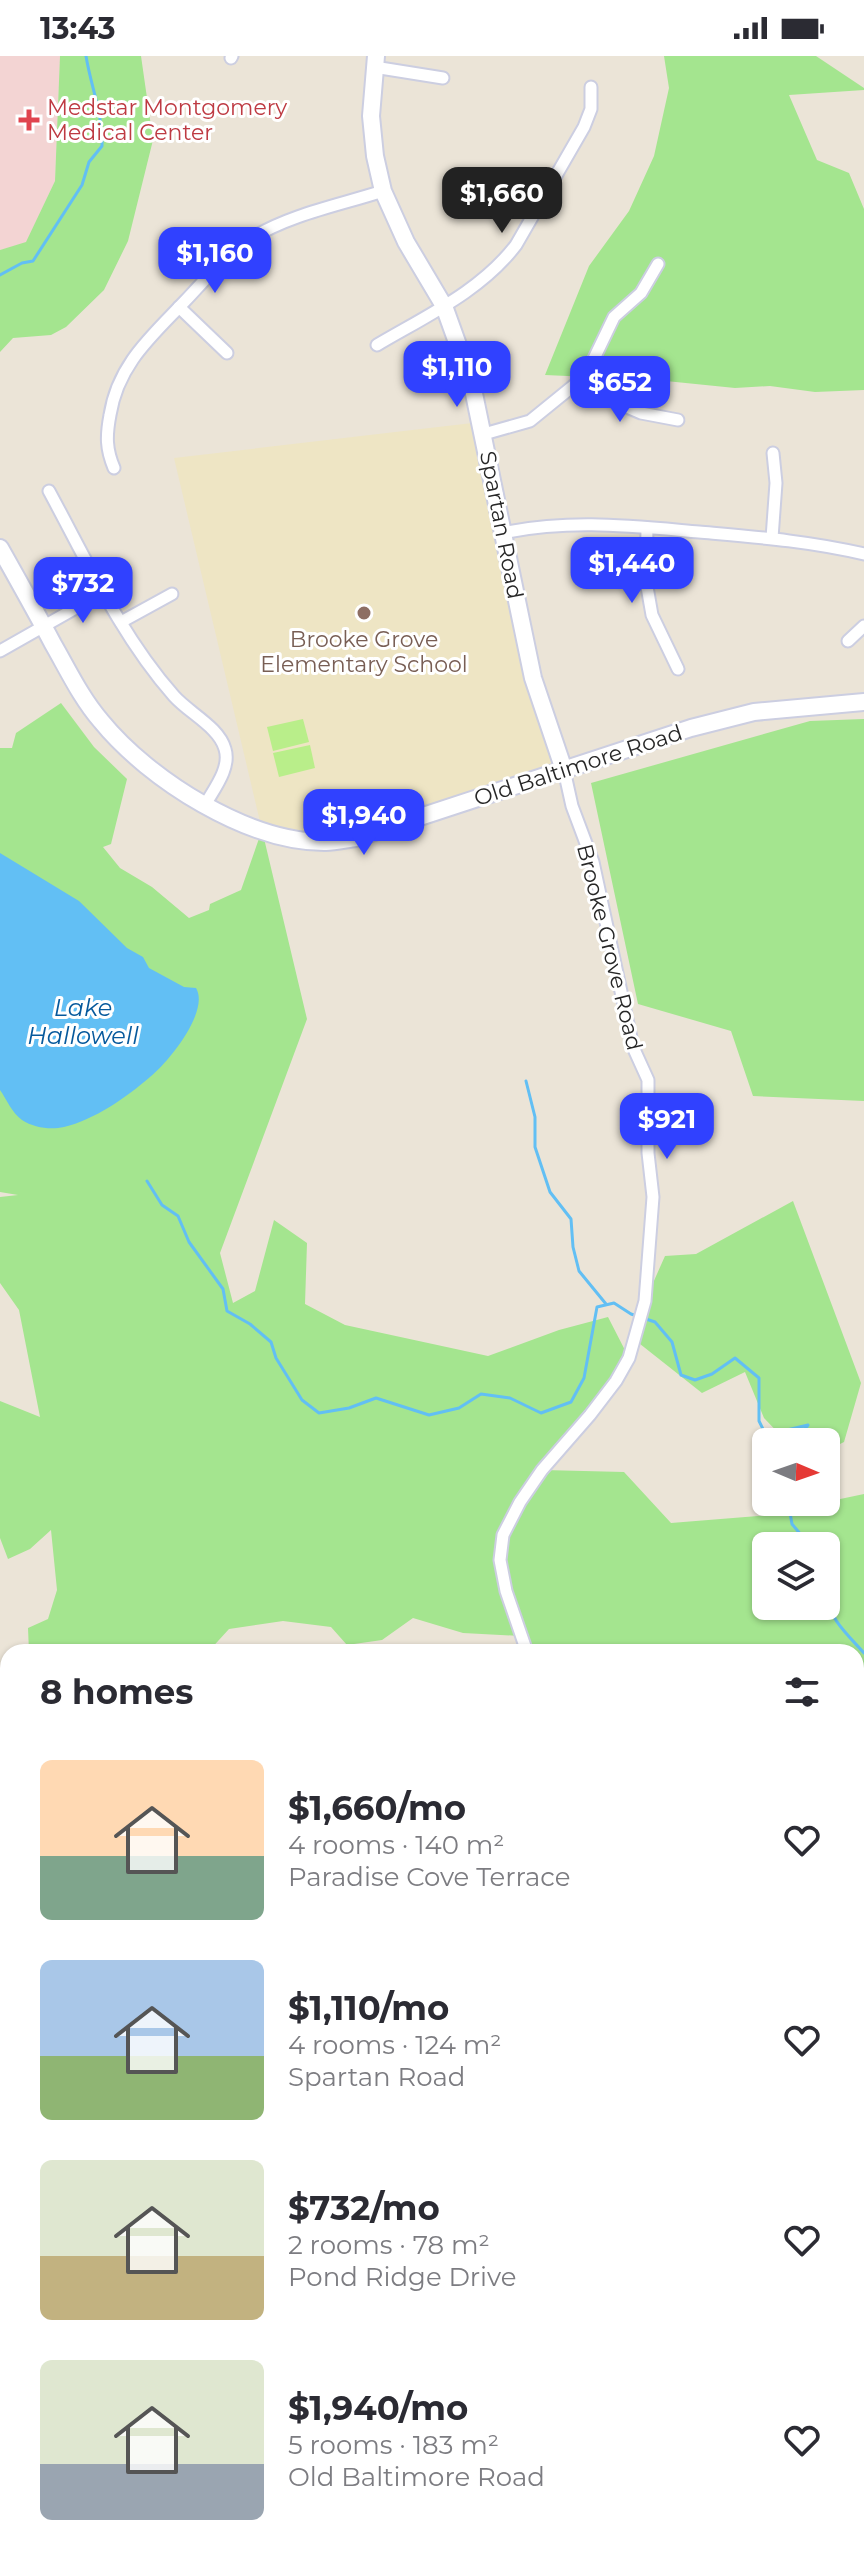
<!DOCTYPE html>
<html lang="en">
<head>
<meta charset="utf-8">
<style>
	body { margin:0; font-family:Montserrat,sans-serif; background:#f7f7f7; color:#2b2b33; height:100vh; display:flex; flex-direction:column; font-size:30px; white-space:nowrap }
	* { box-sizing:border-box; margin:0 }
	p { font-size:26px; color:#7c7c81 }
	.icon { flex:none; width:44px; height:44px; fill:none; stroke:currentColor; stroke-width:2; stroke-linecap:round; stroke-linejoin:round }
	.map { position:relative; flex:1; overflow:hidden }
	.details { position:absolute; left:0px; top:1588px; width:864px; height:914px; display:flex; flex-direction:column; background:#fff; border-radius:24px 24px 0 0; box-shadow:0 2px 6px #0004 }
	.details>* { flex:none }
	.needle { width:52px; rotate:92deg }
	.fabs { position:absolute; left:752px; top:1372px; display:grid; gap:16px }
	.fabs a { display:grid; place-items:center; width:88px; height:88px; border-radius:12px; background:#fff; box-shadow:0 2px 6px #0004; font-size:40px }
	.price { position:absolute; translate:-50% -68px; padding:0 18px; border-radius:16px; background:#3041ff; color:#fff; font-size:26px; line-height:52px; filter:drop-shadow(0 2px 4px #0008) }
	.price::after { content:''; position:absolute; left:50%; top:48px; width:24px; height:18px; margin-left:-12px; background:inherit; clip-path:polygon(0 0,100% 0,50% 100%) }
	.price.current { background:#222; color:#fff }
	ul { padding:0; list-style:none }
	li { display:flex; align-items:center; gap:24px; height:200px; padding:0 40px }
	li span { display:grid; place-items:center; flex:none; width:224px; height:160px; border-radius:12px; color:#555 }
	li>.icon { margin-inline-start:auto }
	span .icon { width:96px; height:96px; fill:#fffc; stroke-width:1 }
	li b { font-size:34px }
	h2 { display:flex; justify-content:space-between; align-items:center; height:96px; padding:0 40px; font-size:34px }
	.status { display:flex; justify-content:space-between; align-items:center; height:56px; padding:0 40px; background:#fff; direction:ltr }
	.status svg { height:22px; fill:currentColor }
	.map>svg:first-child { display:block }
	.education { fill:#eee5c4 }
	.medical { fill:#f3d4d3 }
	.green { fill:#a4e58f; fill-rule:evenodd }
	.pitch { fill:#b9ee8a }
	.water { fill:#62bff4 }
	.lines { fill:none; stroke-linecap:round; stroke-linejoin:round }
	.stream { stroke:#62bff4; stroke-width:3 }
	.street-casing { stroke:#cccee1; stroke-width:15 }
	.secondary-casing { stroke:#cccee1; stroke-width:20 }
	.street { stroke:#fff; stroke-width:11 }
	.secondary { stroke:#fff; stroke-width:16 }
	.health-dot { fill:#e0444e; stroke:#fff; stroke-width:3 }
	.education-dot { fill:#8d6e63; stroke:#fff; stroke-width:3 }
	.labels { text-anchor:middle; stroke-width:6; stroke-linejoin:round; paint-order:stroke }
	.health-label { font-size:22px; fill:#be3a42; stroke:#fff; text-anchor:start }
	.street-label { font-size:22px; fill:#272727; stroke:#fff }
	.education-label { font-size:22px; fill:#785e54; stroke:#fff }
	.water-label { font-size:24px; font-style:italic; fill:#06599c; stroke:#fff }
</style>
</head>
<body>
<div class="status"><b>13:43</b><svg viewBox="0 0 49 12"><path d="M0 12V9h3v3zM5 12V6h3v6zM10 12V3h3v9zM15 12V0h3v12zM26 1h20v11H26zM47 4h2v5h-2z"/></svg></div>
<div class="map">
<svg width="864" height="2501" viewBox="0 0 864 2501">
	<rect width="100%" height="100%" fill="#ebe4d7"/>
	<polygon class="education" points="481,366 485,407 564,714 356,782 262,774 174,402"/>
	<polygon class="medical" points="0,0 60,0 60,3 55,125 26,187 0,194"/>
	<g class="green">
		<polygon points="60,0 141,0 153,84 128,185 104,234 66,271 51,279 13,282 0,296 0,194 26,186 55,125"/>
		<polygon points="664,0 816,0 864,32 864,34 789,39 817,104 849,117 864,153 864,334 815,336 770,330 735,332 656,324 545,319 589,210 629,155 654,100 669,32"/>
		<path d="M61 647 94 691 127 723 111 788 103 791 120 812 152 831 189 862 209 854 210 848 241 834 262 774 307 963 220 1197 233 1247 255 1235 274 1164 307 1187 305 1248 345 1269 488 1300 559 1274 608 1261 629 1302 543 1414 624 1416 671 1467 793 1457 794 1446H826L864 1438V2292L856 2295V1596H520V1580L463 1577 413 1562 382 1584 347 1589 331 1571 283 1565 229 1573 208 1596H29L28 1572 48 1563 57 1534 51 1474 30 1493 8 1503 0 1482V1345L40 1361 19 1254 0 1227V1141L18 1139 0 1136V692H12L16 677ZM766 1490H826V1550H766Z"/>
		<polygon points="864,663 864,1045 753,1040 731,975 638,948 591,727 810,665"/>
		<polygon points="793,1145 861,1327 844,1386 826,1395 826,1386 787,1386 764,1362 745,1316 702,1337 635,1284 645,1245 665,1200 696,1198"/>
		<polygon points="8,1680 8,1724 0,1721 0,1689"/>
		<polygon points="8,2283 8,2494 58,2494 57,2501 0,2501 0,2298"/>
		<polygon points="864,2388 864,2500 860,2501 830,2494 856,2494 856,2389"/>
		<polygon points="168,2494 352,2494 347,2501 171,2501"/>
		<polygon points="724,2494 795,2494 789,2501 731,2501"/>
	</g>
	<g class="pitch">
		<polygon points="303,663 309,686 273,695 267,671"/>
		<polygon points="310,689 315,712 279,721 273,697"/>
	</g>
	<path class="water" d="M0 797 79 845 127 892 143 901 149 912 184 931 196 932C210 955 168 1007 150 1021 127 1041 94 1064 64 1071 51 1074 34 1072 22 1064 12 1057 7 1044 0 1034Z"/>
	<g class="lines">
		<g class="stream">
			<path d="M0 219 22 207 33 205 82 129 89 106 102 90C103 58 91 31 86 0"/>
			<polyline points="526,1025 535,1061 535,1091 550,1136 571,1163 573,1191 579,1215 606,1248"/>
			<polyline points="147,1125 162,1149 178,1160 189,1186 223,1233 227,1255 250,1268 271,1286 276,1302 302,1344 319,1357 349,1352 376,1342 429,1359 459,1352 481,1338 510,1342 541,1357 571,1346 584,1322 597,1251 614,1247 631,1258 655,1266 672,1286 681,1319 695,1324 712,1318 735,1302 759,1322 759,1365 766,1379 808,1369 795,1386"/>
			<polyline points="788,1446 792,1468 802,1480 806,1490"/>
			<path d="M826 1538C829 1563 848 1579 864 1597"/>
			<polyline points="856,1988 864,1983"/>
			<polyline points="64,2501 65,2494"/>
		</g>
		<g class="street-casing">
			<g id="street">
				<polyline points="231,2 232,0"/>
				<polyline points="374,11 443,22"/>
				<polyline points="179,251 227,297"/>
				<path d="M377 289C426 260 481 235 516 189L584 71 591 53V31"/>
				<polyline points="575,329 641,357 678,364"/>
				<polyline points="484,378 530,365 578,326 589,313 614,261 641,237 658,208"/>
				<path d="M114 412C106 393 106 380 110 359 118 308 152 280 185 245 206 223 226 198 252 182 291 158 340 149 383 135"/>
				<path d="M49 435C87 505 121 580 174 640 189 657 219 671 225 693 231 712 214 733 205 749"/>
				<polyline points="647,472 646,525 652,559 678,613"/>
				<path d="M502 477C571 463 629 470 699 476 755 481 809 485 864 498"/>
				<polyline points="772,482 776,427 773,397"/>
				<polyline points="121,566 172,538"/>
				<polyline points="848,585 864,570"/>
				<polyline points="0,595 104,536"/>
				<polyline points="527,1596 506,1535 500,1504 503,1479 520,1446 542,1414 590,1359 616,1325 629,1302 645,1245 653,1141 648,1097 648,1024 633,991 593,806 572,750 564,714"/>
			</g>
		</g>
		<g class="secondary-casing">
			<g id="secondary">
				<polyline points="376,0 371,60 375,100 383,135 406,186 444,250 472,328 533,622 564,714"/>
				<path d="M0 492C18 524 36 556 53 588 68 614 81 642 101 665 149 724 249 787 326 786 336 786 347 783 356 782L691 672 754 656 864 646"/>
				<polyline points="559,2494 561,2501"/>
				<polyline points="347,2501 352,2494"/>
			</g>
		</g>
		<use href="#street" class="street"/>
		<use href="#secondary" class="secondary"/>
	</g>
	<path class="health-dot" d="M25 52h8v8h8v8h-8v8h-8v-8h-8v-8h8z"/>
	<circle class="education-dot" cx="364" cy="557" r="8"/>
	<g class="labels">
		<g class="health-label">
			<text x="47" y="59">Medstar Montgomery<tspan x="47" dy="25">Medical Center</tspan></text>
		</g>
		<g class="street-label">
			<text transform="translate(502 469) rotate(79)" y="8">Spartan Road</text>
			<text transform="translate(578 709) rotate(-18)" y="8">Old Baltimore Road</text>
			<text transform="translate(610 891) rotate(76)" y="8">Brooke Grove Road</text>
		</g>
		<g class="education-label">
			<text x="364" y="591">Brooke Grove<tspan x="364" dy="25">Elementary School</tspan></text>
		</g>
		<g class="water-label">
			<text x="83" y="960">Lake<tspan x="83" dy="28">Hallowell</tspan></text>
		</g>
	</g>
</svg>
<div class="fabs">
<a><svg class="needle" viewBox="-14 -14 28 28"><path d="M0-13l5 13h-10z" fill="#e53935"/><path d="M0 13l5-13h-10z" fill="#7c7c81"/></svg></a>
<a><svg class="icon" aria-label="layers" viewBox="0 0 24 24"><path d="M12 4l9 5-9 5-9-5zM3 14l9 5 9-5"/></svg></a>
</div>
<b class="price current" style="left:502px;top:179px">$1,660</b>
<b class="price" style="left:215px;top:239px">$1,160</b>
<b class="price" style="left:457px;top:353px">$1,110</b>
<b class="price" style="left:620px;top:368px">$652</b>
<b class="price" style="left:632px;top:549px">$1,440</b>
<b class="price" style="left:83px;top:569px">$732</b>
<b class="price" style="left:364px;top:801px">$1,940</b>
<b class="price" style="left:667px;top:1105px">$921</b>
<section class="details">
<h2>8 homes<svg class="icon" aria-label="filters" viewBox="0 0 24 24"><path d="M4 7h16M4 17h16"/><circle cx="9" cy="7" r="2"/><circle cx="15" cy="17" r="2"/></svg></h2>
<ul>
<li><span style="background:linear-gradient(#ffd9b3 60%,#7fa58c 0)"><svg class="icon" aria-label="home" viewBox="0 0 24 24"><path d="M3 11l9-7 9 7M6 9v11h12V9"/></svg></span><div><b>$1,660/mo</b><p>4 rooms · 140 m²</p><p>Paradise Cove Terrace</p></div><svg class="icon" aria-label="heart" viewBox="0 0 24 24"><path d="M12 20l-8-8c-3-5 5-10 8-4 3-6 11-1 8 4z"/></svg></li>
<li><span style="background:linear-gradient(#a9c7e8 60%,#8fb573 0)"><svg class="icon" aria-label="home" viewBox="0 0 24 24"><path d="M3 11l9-7 9 7M6 9v11h12V9"/></svg></span><div><b>$1,110/mo</b><p>4 rooms · 124 m²</p><p>Spartan Road</p></div><svg class="icon" aria-label="heart" viewBox="0 0 24 24"><path d="M12 20l-8-8c-3-5 5-10 8-4 3-6 11-1 8 4z"/></svg></li>
<li><span style="background:linear-gradient(#dfe7d0 60%,#c2b280 0)"><svg class="icon" aria-label="home" viewBox="0 0 24 24"><path d="M3 11l9-7 9 7M6 9v11h12V9"/></svg></span><div><b>$732/mo</b><p>2 rooms · 78 m²</p><p>Pond Ridge Drive</p></div><svg class="icon" aria-label="heart" viewBox="0 0 24 24"><path d="M12 20l-8-8c-3-5 5-10 8-4 3-6 11-1 8 4z"/></svg></li>
<li><span style="background:linear-gradient(#dfe7d0 65%,#9aa5b1 0)"><svg class="icon" aria-label="home" viewBox="0 0 24 24"><path d="M3 11l9-7 9 7M6 9v11h12V9"/></svg></span><div><b>$1,940/mo</b><p>5 rooms · 183 m²</p><p>Old Baltimore Road</p></div><svg class="icon" aria-label="heart" viewBox="0 0 24 24"><path d="M12 20l-8-8c-3-5 5-10 8-4 3-6 11-1 8 4z"/></svg></li>
</ul>
</section>
</div>
</body>
</html>
